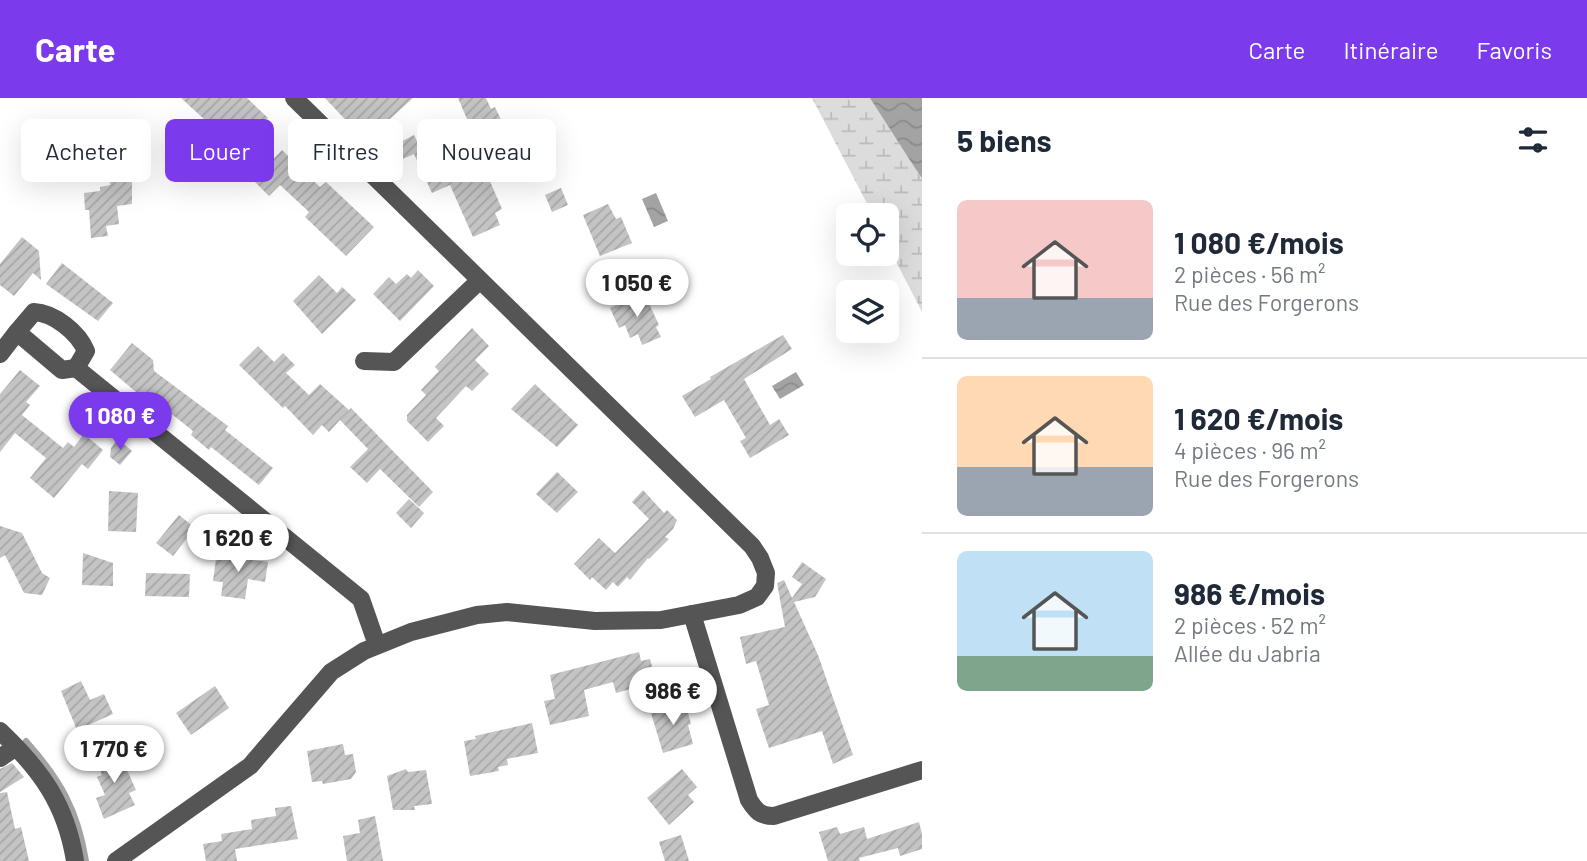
<!DOCTYPE html>
<html lang="fr">
<head>
<meta charset="utf-8">
<style>
	body { margin:0; font-family:Barlow,sans-serif; background:#f2f2f3; color:#1f2937; height:100vh; display:flex; flex-direction:column; font-size:26px; white-space:nowrap }
	* { box-sizing:border-box; margin:0 }
	p { font-size:23px; color:#747a83 }
	.icon { flex:none; width:38px; height:38px; fill:none; stroke:currentColor; stroke-width:2; stroke-linecap:round; stroke-linejoin:round }
	.map { position:relative; flex:1; overflow:hidden }
	.details { display:flex; flex-direction:column; background:#fff; width:665px }
	.details>* { flex:none }
	.guide { position:absolute; left:21px; top:21px; width:665px; height:63px; display:flex; gap:14px }
	.buttons { position:absolute; left:836px; top:105px; display:grid; gap:14px }
	.buttons a { display:grid; place-items:center; width:63px; height:63px; border-radius:10px; background:#fff; box-shadow:0 7px 28px #0002; font-size:35px }
	.price { position:absolute; translate:-50% -60px; padding:0 16px; border-radius:24px; background:#fff; color:#222; font-size:23px; line-height:46px; filter:drop-shadow(0 2px 4px #0008) }
	.price::after { content:''; position:absolute; left:50%; top:42px; width:21px; height:16px; margin-left:-10px; background:inherit; clip-path:polygon(0 0,100% 0,50% 100%) }
	.price.active { background:#7c3aed; color:#fff }
	ul { padding:0; list-style:none }
	li { display:flex; align-items:center; gap:21px; height:175px; padding:0 35px }
	li+li { border-top:2px solid #e0e1e3 }
	li span { display:grid; place-items:center; flex:none; width:196px; height:140px; border-radius:10px; color:#555 }
	li>.icon { margin-inline-start:auto }
	span .icon { width:84px; height:84px; fill:#fffc; stroke-width:1 }
	li b { font-size:30px }
	h2 { display:flex; justify-content:space-between; align-items:center; height:84px; padding:0 35px; font-size:30px }
	.tag { padding:0 24px; border-radius:10px; background:#fff; box-shadow:0 7px 28px #0002; font-size:24px; line-height:63px }
	.tag.active { background:#7c3aed; color:#fff }
	header { display:flex; align-items:center; gap:42px; box-sizing:border-box; height:98px; padding:0 35px; background:#7c3aed; color:#fff }
	header strong { font-size:33px }
	nav { display:flex; gap:38px; margin-inline-start:auto; font-size:24px }
	main { display:flex; flex:1; min-height:0 }
	.map>svg:first-child { display:block }
	.wetland { fill:url(#wetland-marsh) }
	.water { fill:url(#water-waves) }
	.lines { fill:none; stroke-linecap:round; stroke-linejoin:round }
	.stream { stroke:#a3a3a3; stroke-width:6 }
	.building { fill:url(#building-hatch) }
	.minor { stroke:#555; stroke-width:18 }
</style>
</head>
<body>
<header>
<strong>Carte</strong>
<nav><a>Carte</a><a>Itinéraire</a><a>Favoris</a></nav>
</header>
<main>
<div class="map">
<svg width="922" height="763" viewBox="0 0 922 763">
	<defs>
		<pattern id="wetland-marsh" width="20" height="14" patternUnits="userSpaceOnUse" patternTransform="scale(1.75)"><rect width="20" height="14" fill="#dcdcdc"/><path d="M1 5h8M5 5V1M11 12h8M15 12V8" fill="none" stroke="#bbb"/></pattern>
		<pattern id="water-waves" width="16" height="10" patternUnits="userSpaceOnUse" patternTransform="scale(1.75)"><rect width="16" height="10" fill="#a3a3a3"/><path d="M0 5q4-4 8 0t8 0" fill="none" stroke="#8b8b8b"/></pattern>
		<pattern id="building-hatch" width="6" height="6" patternUnits="userSpaceOnUse" patternTransform="scale(1.75)"><rect width="6" height="6" fill="#c4c4c4"/><path d="M-1 1l2-2M0 6l6-6M5 7l2-2" fill="none" stroke="#a7a7a7"/></pattern>
	</defs>
	<rect width="100%" height="100%" fill="#fff"/>
	<polygon class="wetland" points="812,0 922,0 922,214 887,146 887,117 873,117"/>
	<g class="water">
		<polygon points="870,0 922,0 922,80 915,70"/>
		<polygon points="656,95 668,123 654,129 642,101"/>
		<polygon points="796,274 804,287 780,301 772,288"/>
	</g>
	<g class="lines">
		<path class="stream" d="M26 643C60 681 78 712 86 763"/>
	</g>
	<g class="building">
		<polygon points="181,0 247,0 268,20 229,62 208,43 217,33"/>
		<polygon points="325,0 413,0 368,41 355,28 353,30"/>
		<polygon points="458,0 486,0 491,11 495,9 504,28 511,24 523,50 510,58 515,70 489,81 502,111 495,115 500,127 473,139 450,87 432,95 414,56 396,64 385,52 414,37 421,51 470,28"/>
		<polygon points="282,52 320,89 326,84 374,129 346,158 305,119 309,114 280,87 269,98 253,82"/>
		<polygon points="108,63 132,84 132,106 117,108 119,126 106,128 108,138 91,140 89,112 85,112 84,95 100,93 100,89 110,87"/>
		<polygon points="561,90 568,107 552,114 545,97"/>
		<polygon points="608,106 616,121 621,119 632,145 600,158 583,117"/>
		<polygon points="22,139 39,153 41,182 33,175 14,198 0,187 0,166"/>
		<polygon points="62,165 113,205 98,223 46,186"/>
		<polygon points="418,172 434,188 400,223 373,196 389,179 396,186 407,176 411,180"/>
		<polygon points="319,177 337,195 342,189 356,202 322,236 293,203"/>
		<polygon points="644,195 659,227 656,229 661,239 642,247 638,236 630,240 625,227 619,230 610,210"/>
		<polygon points="472,230 489,248 475,262 489,276 472,293 466,288 436,320 444,328 428,344 407,323 407,317 426,297 421,292 439,273 435,269"/>
		<polygon points="783,237 792,251 744,281 770,327 779,321 789,337 750,360 740,343 746,340 724,302 695,319 682,298 711,281 710,279"/>
		<polygon points="132,245 153,262 154,273 228,328 225,332 273,370 259,387 211,349 209,352 191,337 193,333 159,306 156,311 110,272"/>
		<polygon points="258,248 274,264 283,255 295,267 286,275 309,297 320,286 349,312 329,334 322,327 313,337 285,308 283,310 239,267"/>
		<polygon points="20,272 40,288 26,304 30,307 22,317 63,350 68,344 74,349 84,336 103,352 88,371 82,366 54,400 30,380 46,360 15,335 0,354 0,296"/>
		<polygon points="535,286 578,327 557,349 511,311"/>
		<polygon points="351,310 433,394 419,409 380,371 367,385 350,369 368,351 340,322"/>
		<polygon points="118,341 132,353 120,367 110,359 111,350"/>
		<polygon points="557,374 578,394 557,415 536,396"/>
		<polygon points="643,392 664,415 667,412 677,422 673,431 665,439 669,441 649,461 648,460 630,482 627,479 618,489 613,484 606,492 592,479 590,482 574,466 599,440 615,455 649,421 632,404"/>
		<polygon points="109,393 138,395 136,434 108,433"/>
		<polygon points="409,401 424,415 411,430 396,415"/>
		<polygon points="179,417 195,430 173,458 156,445"/>
		<polygon points="0,428 22,435 42,475 50,480 42,497 24,495 5,457 0,460"/>
		<polygon points="217,454 251,459 251,462 268,464 265,484 248,481 245,501 221,498 223,484 213,483"/>
		<polygon points="83,455 113,465 113,488 82,487"/>
		<polygon points="802,464 826,481 815,499 794,504 818,557 853,657 833,666 822,633 769,650 756,611 769,607 756,563 746,566 740,539 785,529 777,485 784,482 792,500 802,486 792,479"/>
		<polygon points="146,475 190,476 189,499 145,498"/>
		<polygon points="639,554 641,563 650,561 656,584 616,595 613,584 584,592 589,618 550,627 544,603 555,601 550,577"/>
		<polygon points="81,583 90,602 104,596 113,616 77,632 61,593"/>
		<polygon points="215,588 229,610 191,637 176,615"/>
		<polygon points="685,604 691,626 688,627 693,646 663,655 651,615"/>
		<polygon points="532,625 538,655 507,661 508,667 498,669 499,673 470,678 464,643 476,641 475,638"/>
		<polygon points="343,646 345,657 353,656 356,674 351,681 323,686 322,683 312,684 307,653"/>
		<polygon points="118,652 136,692 129,695 135,707 104,721 96,700 105,697 97,679 102,677 96,662"/>
		<polygon points="12,665 24,679 0,694 0,671"/>
		<polygon points="406,671 408,674 426,672 432,706 414,708 415,712 393,712 387,678"/>
		<polygon points="682,671 697,689 688,697 694,704 669,727 647,700"/>
		<polygon points="7,694 15,731 21,729 29,763 0,763 0,695"/>
		<polygon points="291,708 298,741 235,751 237,763 206,763 203,746 222,743 221,736 252,731 251,722 276,718 275,710"/>
		<polygon points="375,718 383,763 347,763 343,738 360,735 358,722"/>
		<polygon points="919,724 922,736 922,751 900,758 898,750 859,760 860,763 828,763 819,734 837,729 840,736 864,729 867,741"/>
		<polygon points="681,737 689,763 665,763 659,744"/>
	</g>
	<g class="lines">
		<g class="minor">
			<path d="M17 234 34 214C54 215 78 234 86 253L76 270"/>
			<polyline points="0,256 17,234 62,272 76,270 361,501 377,547"/>
			<polyline points="364,263 394,264 479,183"/>
			<path d="M692 516 749 702C756 713 760 718 774 718L922 672"/>
			<path d="M0 633C41 672 66 706 75 763"/>
			<polyline points="0,660 16,649"/>
			<polyline points="116,763 250,668 331,574 364,553 411,534 477,517 507,514 595,523 661,522 739,507 757,499 765,488 766,475 760,460 752,448 294,0"/>
		</g>
	</g>
</svg>
<div class="buttons">
<a><svg class="icon" aria-label="locate" viewBox="0 0 24 24"><circle cx="12" cy="12" r="6"/><path d="M12 2v4M12 18v4M2 12h4M18 12h4"/></svg></a>
<a><svg class="icon" aria-label="layers" viewBox="0 0 24 24"><path d="M12 4l9 5-9 5-9-5zM3 14l9 5 9-5"/></svg></a>
</div>
<b class="price" style="left:637px;top:221px">1 050 €</b>
<b class="price active" style="left:120px;top:354px">1 080 €</b>
<b class="price" style="left:238px;top:476px">1 620 €</b>
<b class="price" style="left:673px;top:629px">986 €</b>
<b class="price" style="left:114px;top:687px">1 770 €</b>
<div class="guide">
<a class="tag">Acheter</a>
<a class="tag active">Louer</a>
<a class="tag">Filtres</a>
<a class="tag">Nouveau</a>
</div>
</div>
<section class="details">
<h2>5 biens<svg class="icon" aria-label="filters" viewBox="0 0 24 24"><path d="M4 7h16M4 17h16"/><circle cx="9" cy="7" r="2"/><circle cx="15" cy="17" r="2"/></svg></h2>
<ul>
<li><span style="background:linear-gradient(#f6c9c9 70%,#9aa5b1 0)"><svg class="icon" aria-label="home" viewBox="0 0 24 24"><path d="M3 11l9-7 9 7M6 9v11h12V9"/></svg></span><div><b>1 080 €/mois</b><p>2 pièces · 56 m²</p><p>Rue des Forgerons</p></div></li>
<li><span style="background:linear-gradient(#ffd9b3 65%,#9aa5b1 0)"><svg class="icon" aria-label="home" viewBox="0 0 24 24"><path d="M3 11l9-7 9 7M6 9v11h12V9"/></svg></span><div><b>1 620 €/mois</b><p>4 pièces · 96 m²</p><p>Rue des Forgerons</p></div></li>
<li><span style="background:linear-gradient(#bfe0f5 75%,#7fa58c 0)"><svg class="icon" aria-label="home" viewBox="0 0 24 24"><path d="M3 11l9-7 9 7M6 9v11h12V9"/></svg></span><div><b>986 €/mois</b><p>2 pièces · 52 m²</p><p>Allée du Jabria</p></div></li>
</ul>
</section>
</main>
</body>
</html>
